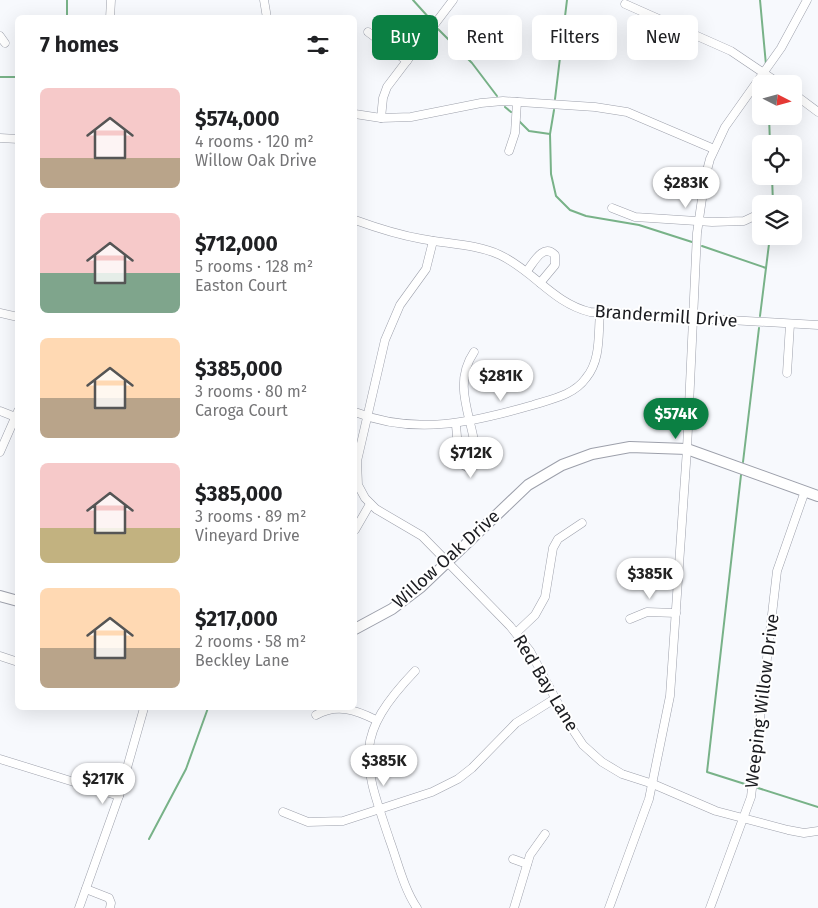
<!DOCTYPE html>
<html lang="en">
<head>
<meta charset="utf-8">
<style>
	body { margin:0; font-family:"Fira Sans",sans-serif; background:#f6f6f6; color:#202124; height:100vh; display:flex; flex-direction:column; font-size:19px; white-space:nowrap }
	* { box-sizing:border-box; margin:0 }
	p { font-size:16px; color:#757577 }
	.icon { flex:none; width:28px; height:28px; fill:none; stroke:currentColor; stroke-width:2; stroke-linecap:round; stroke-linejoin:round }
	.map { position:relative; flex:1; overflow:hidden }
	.sheet { position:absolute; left:15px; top:15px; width:342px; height:695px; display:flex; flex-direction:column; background:#fff; border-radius:8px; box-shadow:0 5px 20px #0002 }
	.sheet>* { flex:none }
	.hud { position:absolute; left:372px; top:15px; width:370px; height:45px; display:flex; gap:10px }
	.needle { width:32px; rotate:96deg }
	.fabs { position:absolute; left:752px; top:75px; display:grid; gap:10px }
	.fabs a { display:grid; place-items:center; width:50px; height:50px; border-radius:8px; background:#fff; box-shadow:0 5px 20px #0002; font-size:25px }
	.price { position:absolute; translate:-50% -42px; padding:0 11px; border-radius:18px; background:#fff; color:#222; font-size:16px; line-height:32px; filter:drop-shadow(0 1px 2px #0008) }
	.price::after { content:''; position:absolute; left:50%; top:30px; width:15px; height:11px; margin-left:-8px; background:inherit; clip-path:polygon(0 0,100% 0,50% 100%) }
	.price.selected { background:#0b8043; color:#fff }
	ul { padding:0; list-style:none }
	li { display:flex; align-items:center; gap:15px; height:125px; padding:0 25px }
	li span { display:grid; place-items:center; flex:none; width:140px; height:100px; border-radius:8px; color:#555 }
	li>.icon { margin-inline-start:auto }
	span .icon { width:60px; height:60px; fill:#fffc; stroke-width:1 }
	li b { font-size:21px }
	h2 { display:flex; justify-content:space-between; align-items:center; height:60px; padding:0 25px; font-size:21px }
	.tag { padding:0 18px; border-radius:8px; background:#fff; box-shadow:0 5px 20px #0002; font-size:18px; line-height:45px }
	.tag.selected { background:#0b8043; color:#fff }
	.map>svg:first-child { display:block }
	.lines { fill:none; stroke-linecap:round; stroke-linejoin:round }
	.stream { stroke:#78b288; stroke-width:2 }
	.minor-casing { stroke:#9da0ab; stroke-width:9 }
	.tertiary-casing { stroke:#9da0ab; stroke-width:12 }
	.minor { stroke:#fff; stroke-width:8 }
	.tertiary { stroke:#fff; stroke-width:10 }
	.labels { text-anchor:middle; stroke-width:4; stroke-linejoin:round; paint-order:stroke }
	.street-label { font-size:18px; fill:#1b1c20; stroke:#fff }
</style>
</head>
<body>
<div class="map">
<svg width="818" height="908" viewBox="0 0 818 908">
	<rect width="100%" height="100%" fill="#f7f9fd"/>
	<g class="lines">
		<g class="stream">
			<polyline points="413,0 431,20"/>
			<polyline points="760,0 766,65"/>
			<polyline points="67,18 67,0"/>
			<polyline points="438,29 472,63 497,96"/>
			<polyline points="0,77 18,77"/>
			<polyline points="767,81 767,84"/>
			<polyline points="555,99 567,0"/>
			<polyline points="505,107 511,112"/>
			<polyline points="554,110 550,134 551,174 556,196 570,210 586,216 639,225 692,242"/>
			<polyline points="769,116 770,144"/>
			<polyline points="518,120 529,131 550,134"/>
			<polyline points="772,176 773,204"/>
			<polyline points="702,246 766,268"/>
			<polyline points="760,316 770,236"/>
			<polyline points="743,462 759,328"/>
			<polyline points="741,475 707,772 748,785"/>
			<polyline points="758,788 818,807"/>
			<polyline points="149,839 186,769 208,708"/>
		</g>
		<g class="minor-casing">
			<g id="minor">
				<polyline points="264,0 267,18"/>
				<polyline points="625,4 731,51 780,84"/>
				<polyline points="110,18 111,0"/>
				<polyline points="368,32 407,61"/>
				<polyline points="0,36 5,43"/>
				<polyline points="794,94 818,112"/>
				<polyline points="355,114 381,118 411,117 481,103 503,101 595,107 627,112 714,149"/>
				<polyline points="381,118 383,98 387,87 453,0"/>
				<polyline points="0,138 18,139"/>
				<polyline points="509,151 515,133 517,102"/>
				<polyline points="612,208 635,217 712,222 744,221 761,213"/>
				<path d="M355 220C377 228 399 235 422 239 447 244 477 244 500 255 534 271 553 303 590 312L818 325"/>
				<polyline points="433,241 426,269 400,305 385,340 357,461 358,485 365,498 376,509 422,536 510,626 530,651 569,724 583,745 602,762 622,774 653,784 716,811 788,830 804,833 818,831"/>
				<path d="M527 271C534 262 543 243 555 255V265L540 283"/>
				<polyline points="0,313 18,317"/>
				<polyline points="787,373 790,324"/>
				<polyline points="0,411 18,418"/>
				<path d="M355 412C415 436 474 422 533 405 552 399 574 395 586 378 601 360 598 335 600 313"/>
				<path d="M456 425 459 460 461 464 469 468 474 466C477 459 476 453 475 446 470 413 453 383 474 352"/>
				<polyline points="0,452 18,411"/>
				<polyline points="355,530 370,504"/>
				<polyline points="630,619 647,612 676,613"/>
				<polyline points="516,633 535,615 545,597 553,548 558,539 582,523"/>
				<polyline points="0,656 18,662"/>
				<path d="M415 671C352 737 363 761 390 841 398 863 404 889 417 908"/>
				<path d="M316 715C337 703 356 710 376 720"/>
				<polyline points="0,759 119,796"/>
				<polyline points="283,812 308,822 343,821 432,792 458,779 472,768 516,723 556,698"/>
				<polyline points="513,859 527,864"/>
				<polyline points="86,889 109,898 111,903 110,908"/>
				<polyline points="79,908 119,796 144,708"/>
				<polyline points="514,908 530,855 545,834"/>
				<polyline points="609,908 649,799 670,696 687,449 697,233 705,178 710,159 725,127 781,48 807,0"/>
				<polyline points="710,908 751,797 777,571 805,491"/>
			</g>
		</g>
		<g class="tertiary-casing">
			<g id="tertiary">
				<polyline points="0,596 18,601"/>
				<polyline points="355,629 392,609 421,587 528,485 562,465 592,454 630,447 687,449 818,496"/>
			</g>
		</g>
		<use href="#minor" class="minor"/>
		<use href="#tertiary" class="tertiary"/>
	</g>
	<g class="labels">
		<g class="street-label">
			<text transform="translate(666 316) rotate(4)" y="6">Brandermill Drive</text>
			<text transform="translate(446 559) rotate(-42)" y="6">Willow Oak Drive</text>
			<text transform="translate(546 683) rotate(59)" y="6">Red Bay Lane</text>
			<text transform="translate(762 701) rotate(-83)" y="6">Weeping Willow Drive</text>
		</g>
	</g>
</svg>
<div class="fabs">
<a><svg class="needle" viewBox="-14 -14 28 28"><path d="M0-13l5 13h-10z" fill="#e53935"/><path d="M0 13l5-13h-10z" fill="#757577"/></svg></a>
<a><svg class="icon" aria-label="locate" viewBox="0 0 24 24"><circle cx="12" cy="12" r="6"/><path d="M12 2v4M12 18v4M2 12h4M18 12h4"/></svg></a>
<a><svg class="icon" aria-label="layers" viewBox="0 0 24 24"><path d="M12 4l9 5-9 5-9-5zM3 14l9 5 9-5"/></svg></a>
</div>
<b class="price" style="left:686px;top:209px">$283K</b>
<b class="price" style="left:501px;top:402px">$281K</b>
<b class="price selected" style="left:676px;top:440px">$574K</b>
<b class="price" style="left:471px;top:479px">$712K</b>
<b class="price" style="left:650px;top:600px">$385K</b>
<b class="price" style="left:384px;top:787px">$385K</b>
<b class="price" style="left:103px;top:805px">$217K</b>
<div class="hud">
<a class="tag selected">Buy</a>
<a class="tag">Rent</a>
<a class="tag">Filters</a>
<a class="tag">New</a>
</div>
<section class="sheet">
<h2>7 homes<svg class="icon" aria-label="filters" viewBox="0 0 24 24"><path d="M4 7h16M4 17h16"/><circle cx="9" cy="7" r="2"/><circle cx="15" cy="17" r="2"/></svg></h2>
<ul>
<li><span style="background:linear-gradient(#f6c9c9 70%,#b9a48a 0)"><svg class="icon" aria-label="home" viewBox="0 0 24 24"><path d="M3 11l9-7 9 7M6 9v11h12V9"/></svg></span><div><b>$574,000</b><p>4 rooms · 120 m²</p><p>Willow Oak Drive</p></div></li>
<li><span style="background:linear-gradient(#f6c9c9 60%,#7fa58c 0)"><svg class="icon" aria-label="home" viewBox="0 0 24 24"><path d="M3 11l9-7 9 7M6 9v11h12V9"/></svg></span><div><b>$712,000</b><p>5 rooms · 128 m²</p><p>Easton Court</p></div></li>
<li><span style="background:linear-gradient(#ffd9b3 60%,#b9a48a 0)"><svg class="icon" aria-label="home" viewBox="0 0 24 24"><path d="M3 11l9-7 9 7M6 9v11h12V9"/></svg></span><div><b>$385,000</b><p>3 rooms · 80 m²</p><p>Caroga Court</p></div></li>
<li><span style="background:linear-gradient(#f6c9c9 65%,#c2b280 0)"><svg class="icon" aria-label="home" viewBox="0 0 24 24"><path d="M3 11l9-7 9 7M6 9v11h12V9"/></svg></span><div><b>$385,000</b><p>3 rooms · 89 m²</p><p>Vineyard Drive</p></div></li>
<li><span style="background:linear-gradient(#ffd9b3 60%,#b9a48a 0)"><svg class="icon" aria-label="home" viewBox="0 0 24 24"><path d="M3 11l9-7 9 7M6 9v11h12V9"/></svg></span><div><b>$217,000</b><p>2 rooms · 58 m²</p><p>Beckley Lane</p></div></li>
</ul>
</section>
</div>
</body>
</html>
